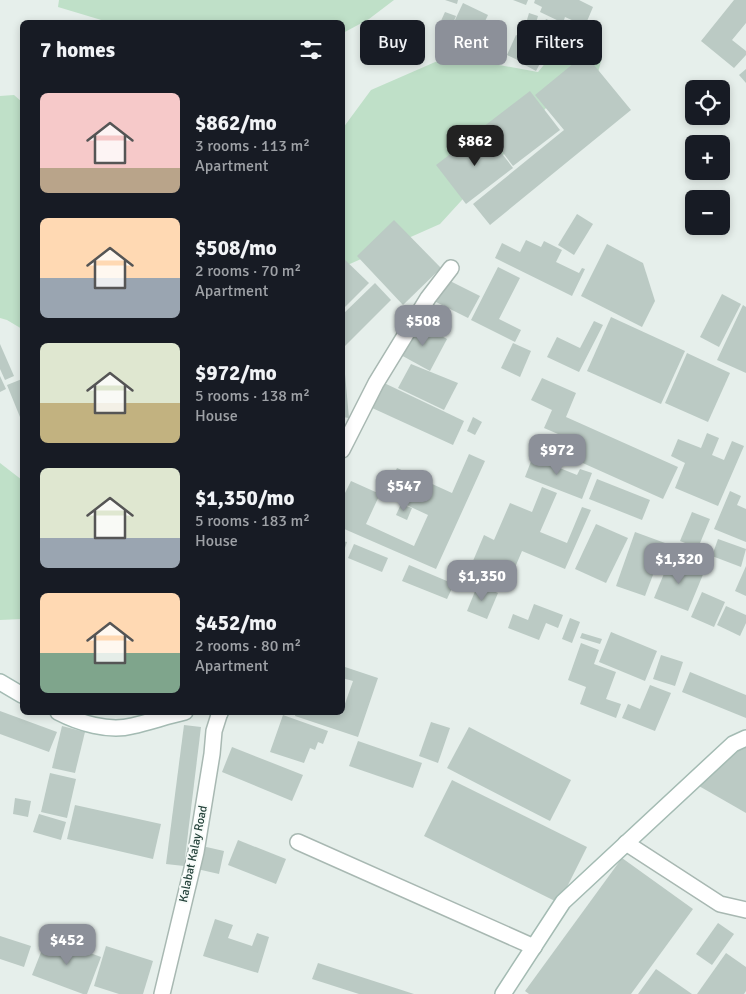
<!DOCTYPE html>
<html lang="en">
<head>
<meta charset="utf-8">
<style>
	body { margin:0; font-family:Signika,sans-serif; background:#242831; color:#f1f3f6; height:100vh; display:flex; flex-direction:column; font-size:19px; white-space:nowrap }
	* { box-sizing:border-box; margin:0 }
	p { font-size:16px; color:#9ea1a6 }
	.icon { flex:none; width:28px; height:28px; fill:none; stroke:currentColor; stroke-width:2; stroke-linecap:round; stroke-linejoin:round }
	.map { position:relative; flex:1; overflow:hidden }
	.side { position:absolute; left:20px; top:20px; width:325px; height:695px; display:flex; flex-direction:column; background:#171b24; border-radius:8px; box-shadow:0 2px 8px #0003 }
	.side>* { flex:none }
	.banner { position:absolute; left:360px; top:20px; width:310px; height:45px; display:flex; gap:10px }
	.fabs { position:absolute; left:685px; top:80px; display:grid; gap:10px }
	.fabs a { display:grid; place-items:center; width:45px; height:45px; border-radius:8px; background:#171b24; box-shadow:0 2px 8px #0003; font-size:25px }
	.price { position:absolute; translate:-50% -42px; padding:0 11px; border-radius:10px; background:#8c9099; color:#fff; font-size:16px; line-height:32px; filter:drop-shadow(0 1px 2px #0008) }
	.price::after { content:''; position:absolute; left:50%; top:30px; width:15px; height:11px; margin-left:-8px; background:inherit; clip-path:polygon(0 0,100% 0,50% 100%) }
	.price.on { background:#222; color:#fff }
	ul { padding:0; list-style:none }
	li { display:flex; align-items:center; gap:15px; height:125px; padding:0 20px }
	li span { display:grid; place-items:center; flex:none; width:140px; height:100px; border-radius:8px; color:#555 }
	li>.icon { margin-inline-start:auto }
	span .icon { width:60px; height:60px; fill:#fffc; stroke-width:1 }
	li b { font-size:21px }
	h2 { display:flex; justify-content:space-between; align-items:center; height:60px; padding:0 20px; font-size:21px }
	.pill { padding:0 18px; border-radius:8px; background:#171b24; box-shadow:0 2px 8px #0003; font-size:18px; line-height:45px }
	.pill.on { background:#8c9099; color:#fff }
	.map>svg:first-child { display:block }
	.green { fill:#bfe0c8 }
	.building { fill:#bbcac4 }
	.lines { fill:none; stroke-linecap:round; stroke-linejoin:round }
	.street-casing { stroke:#a8b8b2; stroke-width:18 }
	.secondary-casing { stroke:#a4bbb3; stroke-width:18 }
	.street { stroke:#fff; stroke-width:15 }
	.secondary { stroke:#fff; stroke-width:15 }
	.labels { text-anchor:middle; stroke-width:4; stroke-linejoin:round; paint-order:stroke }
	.street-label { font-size:12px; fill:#24423a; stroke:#f7fbf9 }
</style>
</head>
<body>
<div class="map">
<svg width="746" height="994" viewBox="0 0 746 994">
	<rect width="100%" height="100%" fill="#e6efeb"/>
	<g class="green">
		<polygon points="59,0 394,0 369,19 343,33 342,22 108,22 58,7"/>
		<polygon points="562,43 602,58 597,76 546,108 440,224 343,267 343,128 371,90 449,56 538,72"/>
		<polygon points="14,95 22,102 22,329 7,320 0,318 0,96"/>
		<polygon points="0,463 22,480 22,619 0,620"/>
	</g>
	<g class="building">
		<polygon points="445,0 458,0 457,4"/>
		<polygon points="513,0 528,0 526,5"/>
		<polygon points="535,0 579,0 593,7 585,26 565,17 563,23 540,12 542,7 534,3"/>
		<polygon points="734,0 746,0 746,23 732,40 746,51 746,55 734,68 701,41"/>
		<polygon points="463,3 488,15 480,32 455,20"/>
		<polygon points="445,12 456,16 451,28 440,23"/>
		<polygon points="529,13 538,16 533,33 524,30"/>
		<polygon points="546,19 561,25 554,41 539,35"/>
		<polygon points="516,35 531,41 522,62 507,55"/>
		<polygon points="538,38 550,45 536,71 523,64"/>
		<polygon points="585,54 631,110 490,225 473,204 564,130 535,95"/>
		<polygon points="746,69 746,83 739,75"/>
		<polygon points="530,91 560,130 513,166 483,127"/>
		<polygon points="483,129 513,168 466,204 436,165"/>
		<polygon points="577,214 593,224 574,255 558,245"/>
		<polygon points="394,220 441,268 403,305 357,256"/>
		<polygon points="526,240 541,247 544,241 562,250 556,262 579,273 582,268 585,269 572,296 495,258 502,243 520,252"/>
		<polygon points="607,244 643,263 655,301 642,327 581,296"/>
		<polygon points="342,257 369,283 342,310"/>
		<polygon points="498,267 520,278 499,319 521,330 515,342 471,320"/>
		<polygon points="446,279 480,296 468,318 434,301"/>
		<polygon points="375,283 391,300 342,349 342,315"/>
		<polygon points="722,294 741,304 719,347 700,337"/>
		<polygon points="743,305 746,307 746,373 717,360"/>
		<polygon points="611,317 685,351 661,404 587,371"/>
		<polygon points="594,321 603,325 579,372 547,357 557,337 580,348"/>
		<polygon points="416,322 447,339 430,371 399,354"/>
		<polygon points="513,343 531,351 520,377 501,368"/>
		<polygon points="0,344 14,376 5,380 0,369"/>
		<polygon points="687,353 730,373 708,422 665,403"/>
		<polygon points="342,363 344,363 349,418 342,417"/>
		<polygon points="411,364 458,383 444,410 398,388"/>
		<polygon points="0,376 6,389 0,392"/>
		<polygon points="542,378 576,393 566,417 678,467 663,499 576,460 578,455 567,451 572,440 544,428 552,410 531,400"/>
		<polygon points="22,379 22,422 7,385"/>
		<polygon points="382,382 464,421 453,445 370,407"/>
		<polygon points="473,417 482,422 475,435 467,431"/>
		<polygon points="707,433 719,438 712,455 724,460 732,441 744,446 718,506 675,488 685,463 671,456 678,439 701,448"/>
		<polygon points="538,443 545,446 540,460 577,475 580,469 592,473 582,499 525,477"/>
		<polygon points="469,454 485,461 436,569 342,528 342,499 351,481 380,494 366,524 414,546 428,515 385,495 397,468 452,493"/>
		<polygon points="597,479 650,500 642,520 589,499"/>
		<polygon points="542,487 557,493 540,532 567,543 582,507 591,510 565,569 522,551 505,591 467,575 484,535 494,540 510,503 532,512"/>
		<polygon points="730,491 741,496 737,505 746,509 746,542 714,529"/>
		<polygon points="401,504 412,508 407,520 396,515"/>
		<polygon points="692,512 710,519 698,548 680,541"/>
		<polygon points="596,524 628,538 606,583 575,569"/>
		<polygon points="635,532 665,543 645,596 616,586"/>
		<polygon points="718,539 746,549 741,567 712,556"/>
		<polygon points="342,541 347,542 343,554 342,554"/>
		<polygon points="354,544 388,558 382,572 348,558"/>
		<polygon points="670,559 704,572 688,611 654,598"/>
		<polygon points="409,565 454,584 447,599 402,581"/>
		<polygon points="746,566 746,596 735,591"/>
		<polygon points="478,584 498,593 487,619 467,611"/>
		<polygon points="702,592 725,602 714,627 691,617"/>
		<polygon points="534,604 563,615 558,628 546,623 539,640 508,628 513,614 528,620"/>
		<polygon points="726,606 746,615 746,623 740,636 717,625"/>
		<polygon points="570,618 580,622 572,643 562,639"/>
		<polygon points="611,632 657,651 645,681 599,662"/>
		<polygon points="582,633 602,639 600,644 580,638"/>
		<polygon points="581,643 599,650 594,664 616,672 606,699 621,704 616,718 580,704 586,687 568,680"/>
		<polygon points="661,655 683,662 675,686 653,679"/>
		<polygon points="342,666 378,678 358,737 295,716 296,712 335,712 341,715 353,681 342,678"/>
		<polygon points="690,672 746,695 746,718 682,692"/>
		<polygon points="650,685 671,693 655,731 622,718 628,704 640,709"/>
		<polygon points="0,711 57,732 49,752 0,734"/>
		<polygon points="283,715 328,731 323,744 318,742 315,750 310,748 304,763 270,752"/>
		<polygon points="431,722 450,728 438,763 419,756"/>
		<polygon points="184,725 201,727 184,866 166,864"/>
		<polygon points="62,726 85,732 75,773 52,768"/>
		<polygon points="469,727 571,780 550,821 447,768"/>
		<polygon points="746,738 746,813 692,782"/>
		<polygon points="358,741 422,763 413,788 349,766"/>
		<polygon points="232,747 303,775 292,801 222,772"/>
		<polygon points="50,773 76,779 67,818 41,812"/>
		<polygon points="452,780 587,847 559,903 424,836"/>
		<polygon points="15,798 31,801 28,817 13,814"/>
		<polygon points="75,805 161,824 153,859 67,839"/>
		<polygon points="39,814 66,822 61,840 33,832"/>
		<polygon points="238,840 286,859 276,884 228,865"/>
		<polygon points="202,846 224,851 219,874 197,869"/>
		<polygon points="622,858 693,909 631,994 529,994 525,991"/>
		<polygon points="215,919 233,925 228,938 252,946 257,933 269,937 258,973 203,956"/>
		<polygon points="718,923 734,934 712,965 696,954"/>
		<polygon points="0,936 31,946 24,967 0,959"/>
		<polygon points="47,937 101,957 87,994 83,994 32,975"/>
		<polygon points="106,946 153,961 143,994 119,994 94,986"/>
		<polygon points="726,953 746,967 746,991 744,994 697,994"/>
		<polygon points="318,963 414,994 359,994 312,979"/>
		<polygon points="656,969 692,994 638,994"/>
	</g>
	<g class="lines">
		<g class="street-casing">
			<g id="street">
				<polyline points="342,450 376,383 428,298 451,268"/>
				<polyline points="298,842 534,947"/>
				<polyline points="626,843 720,904 746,910"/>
				<polyline points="162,994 196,852 212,754 214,731 220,712"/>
			</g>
		</g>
		<g class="secondary-casing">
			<g id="secondary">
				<polyline points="0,682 22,695"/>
				<path d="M58 712C79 723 109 732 132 726 150 722 167 716 185 712"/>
				<polyline points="218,712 220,713"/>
				<polyline points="503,994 563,902 733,744 746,738"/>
			</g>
		</g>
		<use href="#street" class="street"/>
		<use href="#secondary" class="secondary"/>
	</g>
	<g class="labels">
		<g class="street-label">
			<text transform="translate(193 854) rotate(-78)" y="4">Kalabat Kalay Road</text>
		</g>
	</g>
</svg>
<div class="fabs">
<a><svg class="icon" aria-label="locate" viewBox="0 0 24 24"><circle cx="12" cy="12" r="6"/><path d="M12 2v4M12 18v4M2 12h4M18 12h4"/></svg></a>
<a>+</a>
<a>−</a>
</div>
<b class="price on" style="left:475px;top:167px">$862</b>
<b class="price" style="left:423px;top:347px">$508</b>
<b class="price" style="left:557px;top:476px">$972</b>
<b class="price" style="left:404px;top:512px">$547</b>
<b class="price" style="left:679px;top:585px">$1,320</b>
<b class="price" style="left:482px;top:602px">$1,350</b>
<b class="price" style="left:67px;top:966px">$452</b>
<div class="banner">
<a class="pill">Buy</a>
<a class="pill on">Rent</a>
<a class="pill">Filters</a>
</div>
<section class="side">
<h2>7 homes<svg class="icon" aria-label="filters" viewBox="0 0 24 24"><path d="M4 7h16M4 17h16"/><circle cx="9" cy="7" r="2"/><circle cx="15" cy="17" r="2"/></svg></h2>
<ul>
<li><span style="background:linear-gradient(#f6c9c9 75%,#b9a48a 0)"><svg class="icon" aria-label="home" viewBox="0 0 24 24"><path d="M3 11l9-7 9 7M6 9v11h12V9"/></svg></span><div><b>$862/mo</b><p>3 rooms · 113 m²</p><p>Apartment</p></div></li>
<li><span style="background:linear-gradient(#ffd9b3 60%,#9aa5b1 0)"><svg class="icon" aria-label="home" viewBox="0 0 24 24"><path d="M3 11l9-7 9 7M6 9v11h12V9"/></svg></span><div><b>$508/mo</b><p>2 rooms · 70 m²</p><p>Apartment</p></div></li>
<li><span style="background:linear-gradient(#dfe7d0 60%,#c2b280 0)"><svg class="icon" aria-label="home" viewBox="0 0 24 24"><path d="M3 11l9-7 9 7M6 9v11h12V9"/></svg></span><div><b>$972/mo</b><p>5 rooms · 138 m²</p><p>House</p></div></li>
<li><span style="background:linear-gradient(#dfe7d0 70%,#9aa5b1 0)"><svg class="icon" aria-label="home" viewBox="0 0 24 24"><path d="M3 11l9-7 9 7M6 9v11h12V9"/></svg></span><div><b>$1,350/mo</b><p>5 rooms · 183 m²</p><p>House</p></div></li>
<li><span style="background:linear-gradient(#ffd9b3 60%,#7fa58c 0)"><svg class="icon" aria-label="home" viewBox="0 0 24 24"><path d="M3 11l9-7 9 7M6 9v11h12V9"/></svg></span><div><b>$452/mo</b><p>2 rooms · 80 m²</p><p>Apartment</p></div></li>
</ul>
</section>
</div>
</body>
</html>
